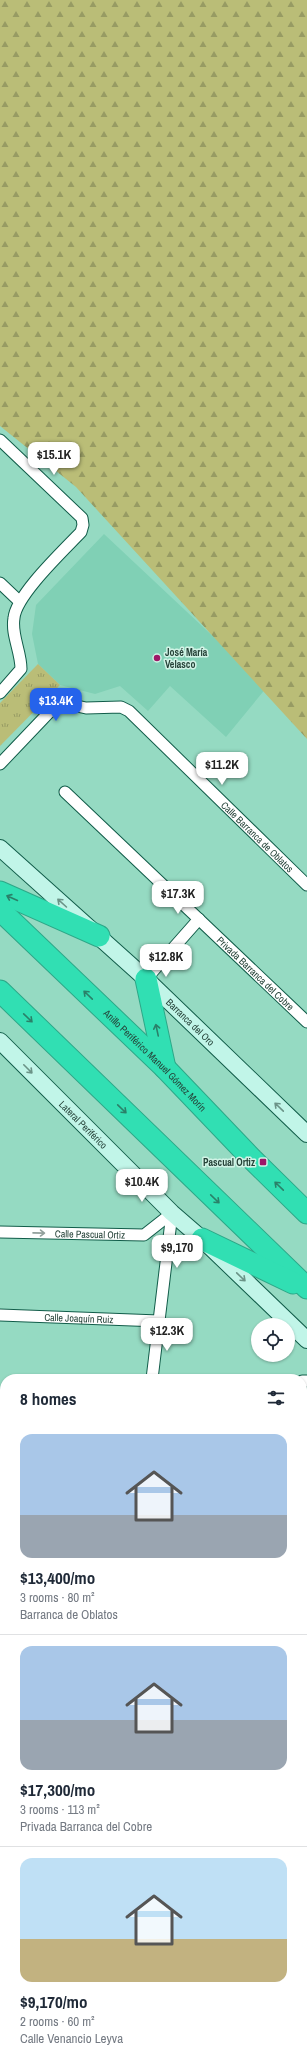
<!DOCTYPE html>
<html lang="en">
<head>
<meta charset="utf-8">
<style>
	body { margin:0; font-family:"Archivo Narrow",sans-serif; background:#f2f2f3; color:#1f2937; height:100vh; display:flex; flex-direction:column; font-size:15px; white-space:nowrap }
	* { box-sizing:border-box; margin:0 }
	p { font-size:13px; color:#747a83 }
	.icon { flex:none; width:22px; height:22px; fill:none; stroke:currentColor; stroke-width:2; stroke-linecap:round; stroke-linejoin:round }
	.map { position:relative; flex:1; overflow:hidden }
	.sheet { position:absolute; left:0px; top:1374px; width:307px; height:692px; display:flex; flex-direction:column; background:#fff; border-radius:16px 16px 0 0; box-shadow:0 1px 3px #0004 }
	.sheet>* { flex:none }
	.buttons { position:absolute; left:251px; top:1318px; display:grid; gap:8px }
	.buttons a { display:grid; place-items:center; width:44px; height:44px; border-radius:50%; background:#fff; box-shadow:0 1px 3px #0004; font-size:20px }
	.price { position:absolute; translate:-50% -34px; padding:0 9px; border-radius:8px; background:#fff; color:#222; font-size:13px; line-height:26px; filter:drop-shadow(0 1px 2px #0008) }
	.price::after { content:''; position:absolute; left:50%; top:24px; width:12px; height:9px; margin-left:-6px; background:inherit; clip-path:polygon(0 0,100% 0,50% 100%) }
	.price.active { background:#2563eb; color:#fff }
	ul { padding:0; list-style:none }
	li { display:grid; align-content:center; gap:8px; height:212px; padding:0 20px }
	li+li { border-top:1px solid #e0e1e3 }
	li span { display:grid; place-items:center; height:124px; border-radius:12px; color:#555 }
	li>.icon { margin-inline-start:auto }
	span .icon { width:72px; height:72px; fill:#fffc; stroke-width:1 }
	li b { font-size:17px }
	h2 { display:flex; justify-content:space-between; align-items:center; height:48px; padding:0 20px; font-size:17px }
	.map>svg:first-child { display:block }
	.built { fill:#80d0b5 }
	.grass { fill:url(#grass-tufts) }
	.forest { fill:url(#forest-firs) }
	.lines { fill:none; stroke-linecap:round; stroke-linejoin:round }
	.street-casing { stroke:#115c49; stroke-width:13 }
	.secondary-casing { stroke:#115c49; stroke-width:18 }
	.highway-casing { stroke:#2da888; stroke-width:23 }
	.street { stroke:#fff; stroke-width:11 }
	.secondary { stroke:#c1f5e8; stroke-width:16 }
	.highway { stroke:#31dfb3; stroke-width:21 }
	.oneway { stroke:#2a8169 }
	.oneway2 { stroke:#6b9387 }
	.oneway3 { stroke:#92a09c }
	.poi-dot { fill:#9e1868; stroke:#d1f3e6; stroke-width:1.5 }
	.labels { text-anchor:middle; stroke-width:3; stroke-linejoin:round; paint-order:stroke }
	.poi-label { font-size:10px; font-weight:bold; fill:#254238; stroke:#d1f3e6; text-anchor:start }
	.street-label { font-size:10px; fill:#254238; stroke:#d1f3e6 }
</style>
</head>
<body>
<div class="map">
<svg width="307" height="2066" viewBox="0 0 307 2066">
	<defs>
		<pattern id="grass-tufts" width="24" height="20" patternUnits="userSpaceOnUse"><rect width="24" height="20" fill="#babd77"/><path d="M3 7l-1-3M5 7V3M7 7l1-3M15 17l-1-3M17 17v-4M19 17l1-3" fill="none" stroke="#979b63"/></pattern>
		<pattern id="forest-firs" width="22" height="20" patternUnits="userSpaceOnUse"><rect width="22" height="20" fill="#babd77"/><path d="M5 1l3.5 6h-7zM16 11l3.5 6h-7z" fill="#979b63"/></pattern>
	</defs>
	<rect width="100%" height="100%" fill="#95dac2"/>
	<polygon class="built" points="104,534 267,687 226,737 170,686 148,711 120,686 95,694 60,685 38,664 32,634 36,605"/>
	<polygon class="grass" points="38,664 60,685 0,746 0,703"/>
	<polygon class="forest" points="0,0 307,0 307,739 76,487 0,426"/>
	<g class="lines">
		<g class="street-casing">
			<g id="street">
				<path d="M0 440 82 518 83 525 81 532C64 550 16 595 14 618 11 635 21 651 21 669L0 693"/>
				<polyline points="0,583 19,601"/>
				<path id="s1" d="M0 764 59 702 86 708 121 707 129 711 307 885"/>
				<path id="s2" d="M65 792 307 1022"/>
				<polyline points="146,979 199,919"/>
				<path id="s3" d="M0 1232 144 1235 172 1213"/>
				<path id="s4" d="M0 1315 159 1321"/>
				<polyline points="152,1379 172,1213"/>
				<polyline points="302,1381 307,1381"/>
				<polyline points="0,1425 5,1425"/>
				<polyline points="0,1503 5,1503"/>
				<polyline points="302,1506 307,1506"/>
				<polyline points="0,1638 5,1638"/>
				<polyline points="302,1646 307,1646"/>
				<polyline points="0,1769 5,1770"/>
				<polyline points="302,1787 307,1787"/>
				<polyline points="0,1916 5,1916"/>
				<polyline points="302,1961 307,1961"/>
				<polyline points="285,2061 307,2063"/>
				<polyline points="69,2066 69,2061"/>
				<polyline points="262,2066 262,2061"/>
			</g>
		</g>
		<g class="secondary-casing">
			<g id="secondary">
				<path id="s5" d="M0 848 146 979 307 1134"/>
				<path id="s6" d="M0 1041 172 1213 202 1239 307 1340"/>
				<polyline points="302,1843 307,1836"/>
				<polyline points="144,2066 147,2061"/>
			</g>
		</g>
		<g class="highway-casing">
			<g id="highway">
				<polyline points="0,892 99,936"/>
				<path id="s7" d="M0 910 165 1068 252 1159 307 1213"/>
				<polyline points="146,979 165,1068"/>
				<polyline points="0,991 307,1288"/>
				<polyline points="202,1239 293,1283"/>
			</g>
		</g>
		<use href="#street" class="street"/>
		<use href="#secondary" class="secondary"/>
		<use href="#highway" class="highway"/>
	</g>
	<defs><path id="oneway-shaft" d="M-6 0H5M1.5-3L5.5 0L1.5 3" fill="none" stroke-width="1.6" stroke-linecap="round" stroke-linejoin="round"/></defs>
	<g class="oneway">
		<use href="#oneway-shaft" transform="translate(12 898) rotate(-156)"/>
		<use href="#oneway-shaft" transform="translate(88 995) rotate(-136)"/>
		<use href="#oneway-shaft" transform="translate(28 1018) rotate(44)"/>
		<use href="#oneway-shaft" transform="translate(157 1030) rotate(-102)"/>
		<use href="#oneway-shaft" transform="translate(122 1109) rotate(44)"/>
		<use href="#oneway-shaft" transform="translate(279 1186) rotate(-136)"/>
		<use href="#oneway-shaft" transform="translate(215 1199) rotate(44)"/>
	</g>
	<g class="oneway2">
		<use href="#oneway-shaft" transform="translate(62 903) rotate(-138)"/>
		<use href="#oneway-shaft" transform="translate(28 1069) rotate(45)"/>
		<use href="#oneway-shaft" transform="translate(279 1107) rotate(-136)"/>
		<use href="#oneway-shaft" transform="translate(241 1277) rotate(44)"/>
	</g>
	<use class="oneway3" href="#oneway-shaft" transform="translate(39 1233) rotate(1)"/>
	<g class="poi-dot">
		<circle cx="157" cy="658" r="4"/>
		<rect x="259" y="1158" width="8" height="8" rx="2"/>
	</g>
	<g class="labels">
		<g class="poi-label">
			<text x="165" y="656">José María<tspan x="165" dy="12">Velasco</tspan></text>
			<text x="255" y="1166" text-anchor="end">Pascual Ortiz</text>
		</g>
		<g class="street-label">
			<text dy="4" stroke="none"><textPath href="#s1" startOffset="337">Calle Barranca de Oblatos</textPath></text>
			<text dy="4" stroke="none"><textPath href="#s2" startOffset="263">Privada Barranca del Cobre</textPath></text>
			<text dy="4" stroke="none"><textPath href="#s5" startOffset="258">Barranca del Oro</textPath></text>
			<text dy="4" stroke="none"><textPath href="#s7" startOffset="216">Anillo Periférico Manuel Gómez Morín</textPath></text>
			<text dy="4" stroke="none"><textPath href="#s6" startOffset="118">Lateral Periférico</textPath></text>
			<text dy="4" stroke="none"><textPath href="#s3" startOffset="90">Calle Pascual Ortiz</textPath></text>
			<text dy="4" stroke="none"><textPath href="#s4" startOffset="79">Calle Joaquín Ruiz</textPath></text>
		</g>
	</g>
</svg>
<div class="buttons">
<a><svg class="icon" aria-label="locate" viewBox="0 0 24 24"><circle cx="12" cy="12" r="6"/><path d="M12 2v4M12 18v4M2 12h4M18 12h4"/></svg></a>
</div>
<b class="price" style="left:54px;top:476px">$15.1K</b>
<b class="price active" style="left:56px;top:722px">$13.4K</b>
<b class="price" style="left:222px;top:786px">$11.2K</b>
<b class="price" style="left:178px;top:915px">$17.3K</b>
<b class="price" style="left:166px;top:978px">$12.8K</b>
<b class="price" style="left:142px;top:1203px">$10.4K</b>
<b class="price" style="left:177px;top:1269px">$9,170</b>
<b class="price" style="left:167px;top:1352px">$12.3K</b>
<section class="sheet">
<h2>8 homes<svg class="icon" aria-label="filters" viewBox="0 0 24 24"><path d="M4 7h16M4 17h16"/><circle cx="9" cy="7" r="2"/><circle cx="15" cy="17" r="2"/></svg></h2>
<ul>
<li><span style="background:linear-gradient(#a9c7e8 65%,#9aa5b1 0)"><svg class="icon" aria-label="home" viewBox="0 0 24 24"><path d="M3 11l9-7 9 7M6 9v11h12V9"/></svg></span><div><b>$13,400/mo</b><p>3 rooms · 80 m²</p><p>Barranca de Oblatos</p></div></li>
<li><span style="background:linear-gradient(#a9c7e8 60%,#9aa5b1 0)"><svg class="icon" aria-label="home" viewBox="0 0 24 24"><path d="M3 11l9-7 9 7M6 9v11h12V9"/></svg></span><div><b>$17,300/mo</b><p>3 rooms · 113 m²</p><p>Privada Barranca del Cobre</p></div></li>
<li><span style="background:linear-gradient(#bfe0f5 65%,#c2b280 0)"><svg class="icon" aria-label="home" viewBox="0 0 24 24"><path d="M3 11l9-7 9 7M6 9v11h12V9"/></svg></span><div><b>$9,170/mo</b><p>2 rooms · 60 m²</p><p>Calle Venancio Leyva</p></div></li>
</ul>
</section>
</div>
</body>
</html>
